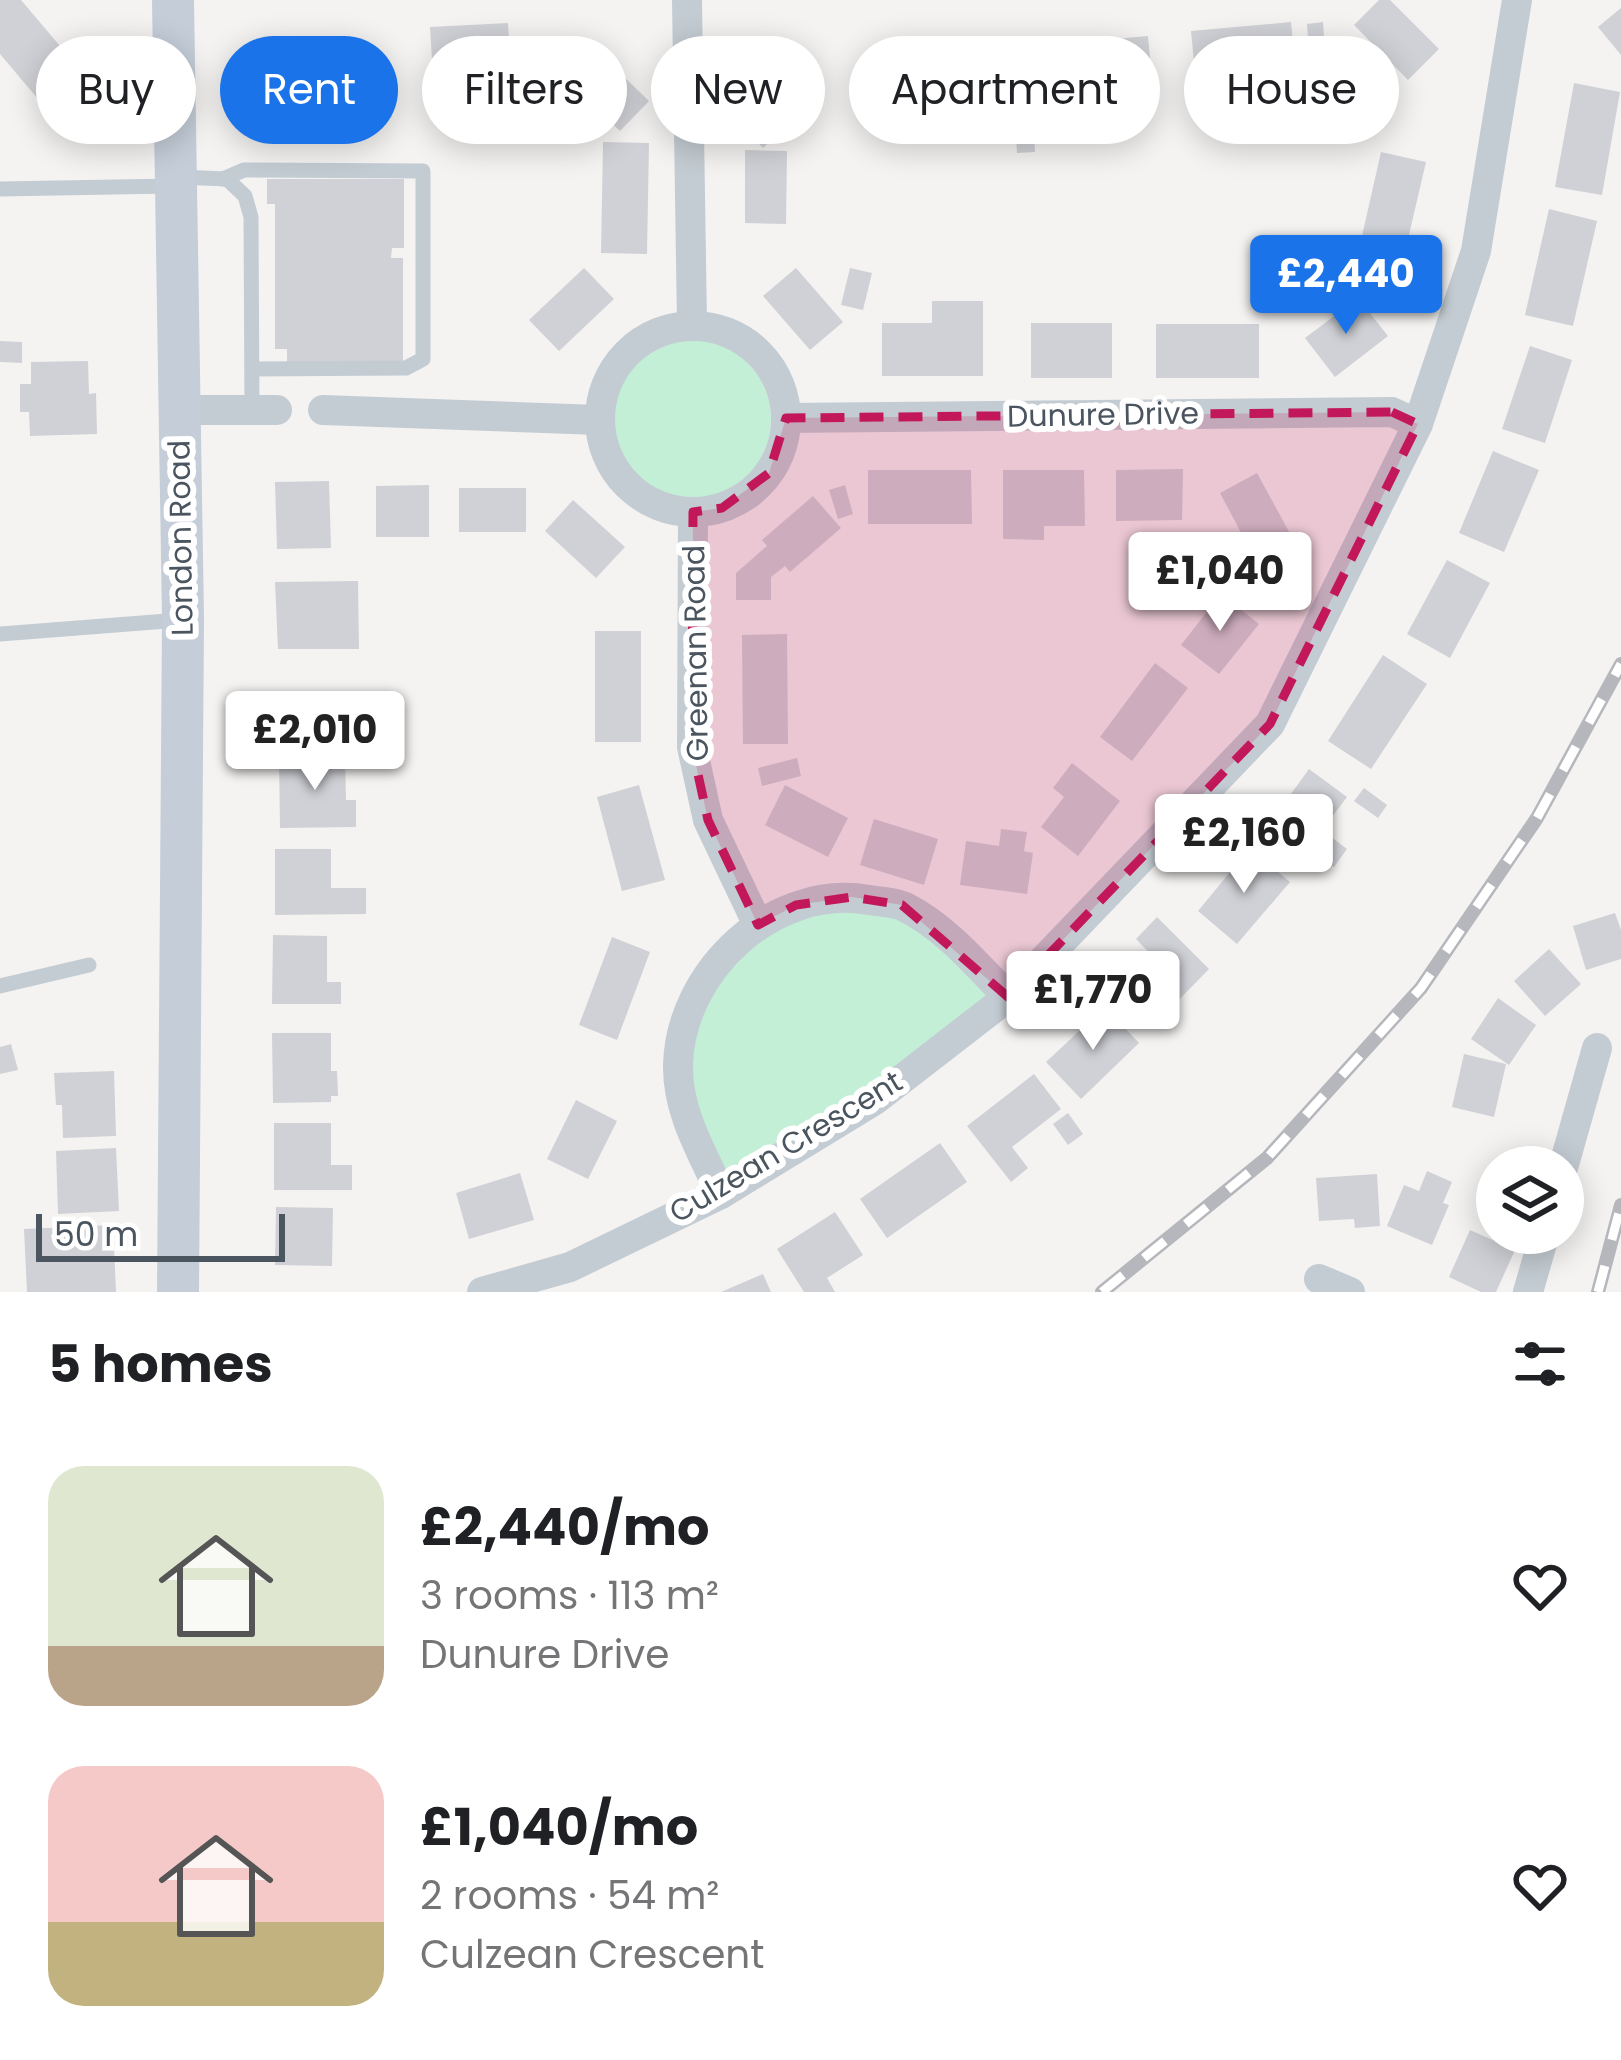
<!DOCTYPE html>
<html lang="en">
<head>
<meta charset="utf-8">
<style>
	body { margin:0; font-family:Poppins,sans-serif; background:#f6f6f6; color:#202124; height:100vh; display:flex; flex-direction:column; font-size:45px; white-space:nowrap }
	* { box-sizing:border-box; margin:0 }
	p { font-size:39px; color:#757577 }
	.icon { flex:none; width:66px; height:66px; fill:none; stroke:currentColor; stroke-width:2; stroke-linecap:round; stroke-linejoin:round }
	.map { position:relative; height:1292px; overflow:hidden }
	.drawer { display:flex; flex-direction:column; background:#fff; flex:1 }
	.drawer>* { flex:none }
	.hud { position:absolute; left:36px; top:36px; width:1551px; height:108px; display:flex; gap:24px }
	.fabs { position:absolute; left:1476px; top:1146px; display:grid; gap:24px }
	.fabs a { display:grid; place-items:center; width:108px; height:108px; border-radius:50%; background:#fff; box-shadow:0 6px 30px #0003; font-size:60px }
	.scale { position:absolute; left:36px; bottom:30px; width:249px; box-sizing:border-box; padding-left:12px; border:6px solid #4b555f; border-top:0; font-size:33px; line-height:42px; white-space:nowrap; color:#4b555f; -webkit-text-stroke:9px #fff; paint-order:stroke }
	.price { position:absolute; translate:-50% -102px; padding:0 27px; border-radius:12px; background:#fff; color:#222; font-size:39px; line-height:78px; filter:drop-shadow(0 3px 6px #0008) }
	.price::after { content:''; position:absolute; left:50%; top:72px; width:36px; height:27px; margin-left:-18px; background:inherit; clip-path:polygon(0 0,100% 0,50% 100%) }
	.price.selected { background:#1a73e8; color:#fff }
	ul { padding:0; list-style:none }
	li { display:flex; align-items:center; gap:36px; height:300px; padding:0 48px }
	li span { display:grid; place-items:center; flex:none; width:336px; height:240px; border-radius:36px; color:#555 }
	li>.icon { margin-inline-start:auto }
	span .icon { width:144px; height:144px; fill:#fffc; stroke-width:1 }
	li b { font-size:51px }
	h2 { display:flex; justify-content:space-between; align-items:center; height:144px; padding:0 48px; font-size:51px }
	.tag { padding:0 42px; border-radius:54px; background:#fff; box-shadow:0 6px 30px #0003; font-size:42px; line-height:108px }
	.tag.selected { background:#1a73e8; color:#fff }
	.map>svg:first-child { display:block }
	.green { fill:#c4efd7 }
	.building { fill:#d0d1d6 }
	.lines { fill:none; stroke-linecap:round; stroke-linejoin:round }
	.service { stroke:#c4ccd3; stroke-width:15 }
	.minor { stroke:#c4ccd3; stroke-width:30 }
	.secondary { stroke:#c4cdd8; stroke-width:42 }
	.rail-casing { stroke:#b5b7bc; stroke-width:14 }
	.rail { stroke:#fff; stroke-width:9; stroke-dasharray:27; stroke-linecap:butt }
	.marked { fill:#c2185b; fill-opacity:0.2; stroke:#c2185b; stroke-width:9; stroke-dasharray:24 15; stroke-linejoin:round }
	.labels { text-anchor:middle; stroke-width:12; stroke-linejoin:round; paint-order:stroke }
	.street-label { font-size:30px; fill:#4b555f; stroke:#fff }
</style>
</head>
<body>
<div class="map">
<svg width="1621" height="1292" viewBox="0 0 1621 1292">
	<rect width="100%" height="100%" fill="#f4f3f2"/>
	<g class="green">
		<circle cx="692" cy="419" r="79"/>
		<polygon points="796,905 902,905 1008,997 721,1194 678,1065 705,976"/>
	</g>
	<g class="building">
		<polygon points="0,0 21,0 77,66 38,99 0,54"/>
		<polygon points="1379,0 1390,0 1439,49 1408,80 1354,25"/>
		<polygon points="1621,8 1621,55 1598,27"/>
		<polygon points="1291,22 1296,73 1196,83 1191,31"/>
		<polygon points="1323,22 1325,51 1309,52 1307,24"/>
		<polygon points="508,23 510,56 432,60 430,27"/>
		<polygon points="1148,36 1153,90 1073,97 1068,43"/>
		<polygon points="277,39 321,39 322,134 277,135"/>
		<polygon points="1002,47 1005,100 905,105 903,52"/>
		<polygon points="597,51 649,101 620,131 568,81"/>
		<polygon points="790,51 825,87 763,148 728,112"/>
		<polygon points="1574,83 1620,92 1602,195 1555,187"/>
		<polygon points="1033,103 1035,152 1017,153 1014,105"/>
		<polygon points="603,142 649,143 647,254 601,253"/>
		<polygon points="745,150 787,151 786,224 745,223"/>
		<polygon points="1381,152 1426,162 1401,269 1357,258"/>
		<polygon points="267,179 404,179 404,248 392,248 391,258 403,258 403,363 287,363 287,349 275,349 275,204 267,204"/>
		<polygon points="1549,209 1597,221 1573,326 1525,315"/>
		<polygon points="584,268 614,299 559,351 529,320"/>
		<polygon points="796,268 843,322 810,350 763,296"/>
		<polygon points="850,268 872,273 863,310 841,305"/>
		<polygon points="1358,298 1388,336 1335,377 1305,338"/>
		<polygon points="932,301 983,301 983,376 882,376 882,323 932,323"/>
		<rect x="1031" y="323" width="81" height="55"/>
		<rect x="1156" y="324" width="103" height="54"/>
		<polygon points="0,341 22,342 22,363 0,362"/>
		<polygon points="1530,346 1572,360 1545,443 1502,429"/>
		<polygon points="88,361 89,394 96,393 97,434 30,436 29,412 20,412 20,384 31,384 31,362"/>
		<polygon points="1493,451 1539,470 1504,552 1459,533"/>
		<polygon points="1183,469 1182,520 1116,521 1116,470"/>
		<polygon points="868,470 971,470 972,524 868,524"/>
		<polygon points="1003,470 1084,470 1085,526 1044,526 1044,540 1003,539"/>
		<polygon points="1257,473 1293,539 1255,559 1220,493"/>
		<polygon points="329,481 331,548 277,549 275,482"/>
		<polygon points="429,485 429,537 376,537 376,486"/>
		<polygon points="845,485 853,514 838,519 829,490"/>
		<rect x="459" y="488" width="67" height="44"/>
		<polygon points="813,496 841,528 790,572 785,566 771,577 771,600 736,600 736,573 767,546 762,540"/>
		<polygon points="573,500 625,547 596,578 545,531"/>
		<polygon points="1215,550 1245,555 1242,579 1212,574"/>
		<polygon points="1447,560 1490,583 1450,658 1407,634"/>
		<polygon points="358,581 359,649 278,649 275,582"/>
		<polygon points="1221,594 1259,624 1219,674 1181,645"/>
		<rect x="595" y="631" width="46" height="111"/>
		<polygon points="787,634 788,744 743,744 742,635"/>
		<polygon points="1383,655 1427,684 1371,769 1328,741"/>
		<polygon points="1155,663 1188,688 1132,761 1100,737"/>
		<polygon points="345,756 346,800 356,800 356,827 280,828 279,757"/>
		<polygon points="797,758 801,776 762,786 758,768"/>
		<polygon points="1072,763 1120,801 1078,856 1041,827 1064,797 1053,788"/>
		<polygon points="1309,769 1347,797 1322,830 1347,849 1334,867 1270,823"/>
		<polygon points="639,785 665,880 622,891 597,797"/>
		<polygon points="785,785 848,818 828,857 765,825"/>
		<polygon points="1364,788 1387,805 1378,818 1354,801"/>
		<polygon points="874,819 938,839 924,885 860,865"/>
		<polygon points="1001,829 1027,832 1024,851 1033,853 1027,894 960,885 966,841 999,846"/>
		<polygon points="1250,848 1290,882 1237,944 1198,911"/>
		<polygon points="275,849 331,849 331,888 366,888 366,914 275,915"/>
		<polygon points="1615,913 1621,930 1621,959 1586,970 1573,926"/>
		<polygon points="1157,917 1209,969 1163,1016 1136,989 1160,964 1136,939"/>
		<polygon points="273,935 327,936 327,982 341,982 341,1004 272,1004"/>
		<polygon points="612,937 650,952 617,1040 579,1025"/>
		<polygon points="1549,949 1581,984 1545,1016 1514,981"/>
		<polygon points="1498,998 1536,1025 1509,1065 1471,1039"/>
		<polygon points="1105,1007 1139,1043 1081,1099 1046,1062"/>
		<polygon points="272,1033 331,1033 331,1071 337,1071 338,1096 331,1096 331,1102 273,1103"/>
		<polygon points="11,1044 18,1070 0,1074 0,1047"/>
		<polygon points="1464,1054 1506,1064 1494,1117 1452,1107"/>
		<polygon points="114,1071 116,1136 63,1138 62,1105 56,1105 54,1073"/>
		<polygon points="1034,1074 1061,1109 1012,1147 1028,1168 1011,1182 967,1126"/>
		<polygon points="576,1100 617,1121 588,1179 547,1159"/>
		<polygon points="1068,1113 1083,1134 1068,1145 1053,1124"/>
		<polygon points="274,1123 331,1123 331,1165 352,1165 352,1190 274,1190"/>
		<polygon points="940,1143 967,1182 887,1238 860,1199"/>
		<polygon points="116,1148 119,1211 58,1214 56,1151"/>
		<polygon points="1427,1171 1452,1182 1443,1203 1449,1205 1432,1245 1387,1226 1404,1185 1419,1191"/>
		<polygon points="520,1173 534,1220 469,1239 456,1193"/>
		<polygon points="1377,1174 1380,1226 1355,1228 1354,1219 1319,1221 1316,1178"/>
		<polygon points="276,1207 333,1208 332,1266 275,1265"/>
		<polygon points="835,1212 863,1255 827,1278 835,1292 804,1292 777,1249"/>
		<polygon points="113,1225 116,1292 27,1292 24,1229"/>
		<polygon points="1470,1230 1515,1250 1496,1292 1481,1292 1449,1277"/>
		<polygon points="763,1274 771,1292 721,1292"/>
	</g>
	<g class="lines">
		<g class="service">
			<polyline points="179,177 227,179 245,196 251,217 252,410"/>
			<polyline points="223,179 244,170 423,171 423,359 406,368 252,369"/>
			<polyline points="0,189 171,186"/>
			<polyline points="0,634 180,620"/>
			<polyline points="0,986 89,965"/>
		</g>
		<g class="minor">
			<polyline points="687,0 692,325"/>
			<circle cx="693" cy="419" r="93"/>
			<polyline points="179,410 277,410"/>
			<polyline points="323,410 599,420"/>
			<polyline points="786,418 1392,412 1418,424"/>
			<polyline points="693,512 692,747 708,820 758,925"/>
			<polyline points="1563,1168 1597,1048"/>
			<path d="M721 1194C702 1152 677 1112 678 1065 680 971 774 883 869 900 880 902 894 902 905 907 945 927 977 965 1008 997"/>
			<polyline points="1319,1279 1350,1292"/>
			<polyline points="482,1292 570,1267 721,1194 875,1100 1008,997 1270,724 1418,424 1476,251 1517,0"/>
			<polyline points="1528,1292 1545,1233"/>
		</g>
		<polyline class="secondary" points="173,0 183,620 178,1292"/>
		<g class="rail-casing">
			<g id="rail">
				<polyline points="1102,1292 1267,1158 1421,988 1537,818 1621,664"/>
				<polyline points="1598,1292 1621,1205"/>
			</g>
		</g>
		<use href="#rail" class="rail"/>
	</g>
	<path class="marked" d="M1392 412 1418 424 1270 724 1008 997 902 905 852 897 796 905 758 925 708 820 692 747 693 512 722 508 769 473 786 418Z"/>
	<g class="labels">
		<g class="street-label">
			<text transform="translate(1103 415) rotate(-1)" y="10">Dunure Drive</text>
			<text transform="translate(181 538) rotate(-91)" y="10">London Road</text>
			<text transform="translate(696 653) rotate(-91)" y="10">Greenan Road</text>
			<text transform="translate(786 1147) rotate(-31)" y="10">Culzean Crescent</text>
		</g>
	</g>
</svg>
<div class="fabs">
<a><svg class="icon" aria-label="layers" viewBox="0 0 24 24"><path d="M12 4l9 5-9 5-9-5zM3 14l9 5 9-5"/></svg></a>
</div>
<div class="scale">50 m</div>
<b class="price selected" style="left:1346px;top:337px">£2,440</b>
<b class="price" style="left:1220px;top:634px">£1,040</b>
<b class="price" style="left:315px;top:793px">£2,010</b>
<b class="price" style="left:1244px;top:896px">£2,160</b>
<b class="price" style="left:1093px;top:1053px">£1,770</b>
<div class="hud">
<a class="tag">Buy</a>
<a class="tag selected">Rent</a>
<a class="tag">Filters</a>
<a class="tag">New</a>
<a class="tag">Apartment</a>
<a class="tag">House</a>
</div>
</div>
<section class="drawer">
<h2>5 homes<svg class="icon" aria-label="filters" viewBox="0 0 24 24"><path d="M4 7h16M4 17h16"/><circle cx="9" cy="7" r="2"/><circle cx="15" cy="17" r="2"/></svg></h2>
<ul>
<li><span style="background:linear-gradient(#dfe7d0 75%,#b9a48a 0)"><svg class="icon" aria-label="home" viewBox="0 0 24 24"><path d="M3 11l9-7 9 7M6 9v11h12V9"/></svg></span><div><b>£2,440/mo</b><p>3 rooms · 113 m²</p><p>Dunure Drive</p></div><svg class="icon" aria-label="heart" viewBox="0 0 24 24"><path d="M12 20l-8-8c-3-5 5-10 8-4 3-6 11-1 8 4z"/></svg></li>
<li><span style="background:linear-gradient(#f6c9c9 65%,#c2b280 0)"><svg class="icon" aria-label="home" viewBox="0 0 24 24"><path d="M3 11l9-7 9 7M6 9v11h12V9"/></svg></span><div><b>£1,040/mo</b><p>2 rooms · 54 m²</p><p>Culzean Crescent</p></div><svg class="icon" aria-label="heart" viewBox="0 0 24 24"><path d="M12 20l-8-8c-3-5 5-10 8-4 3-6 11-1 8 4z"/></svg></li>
</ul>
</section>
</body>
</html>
